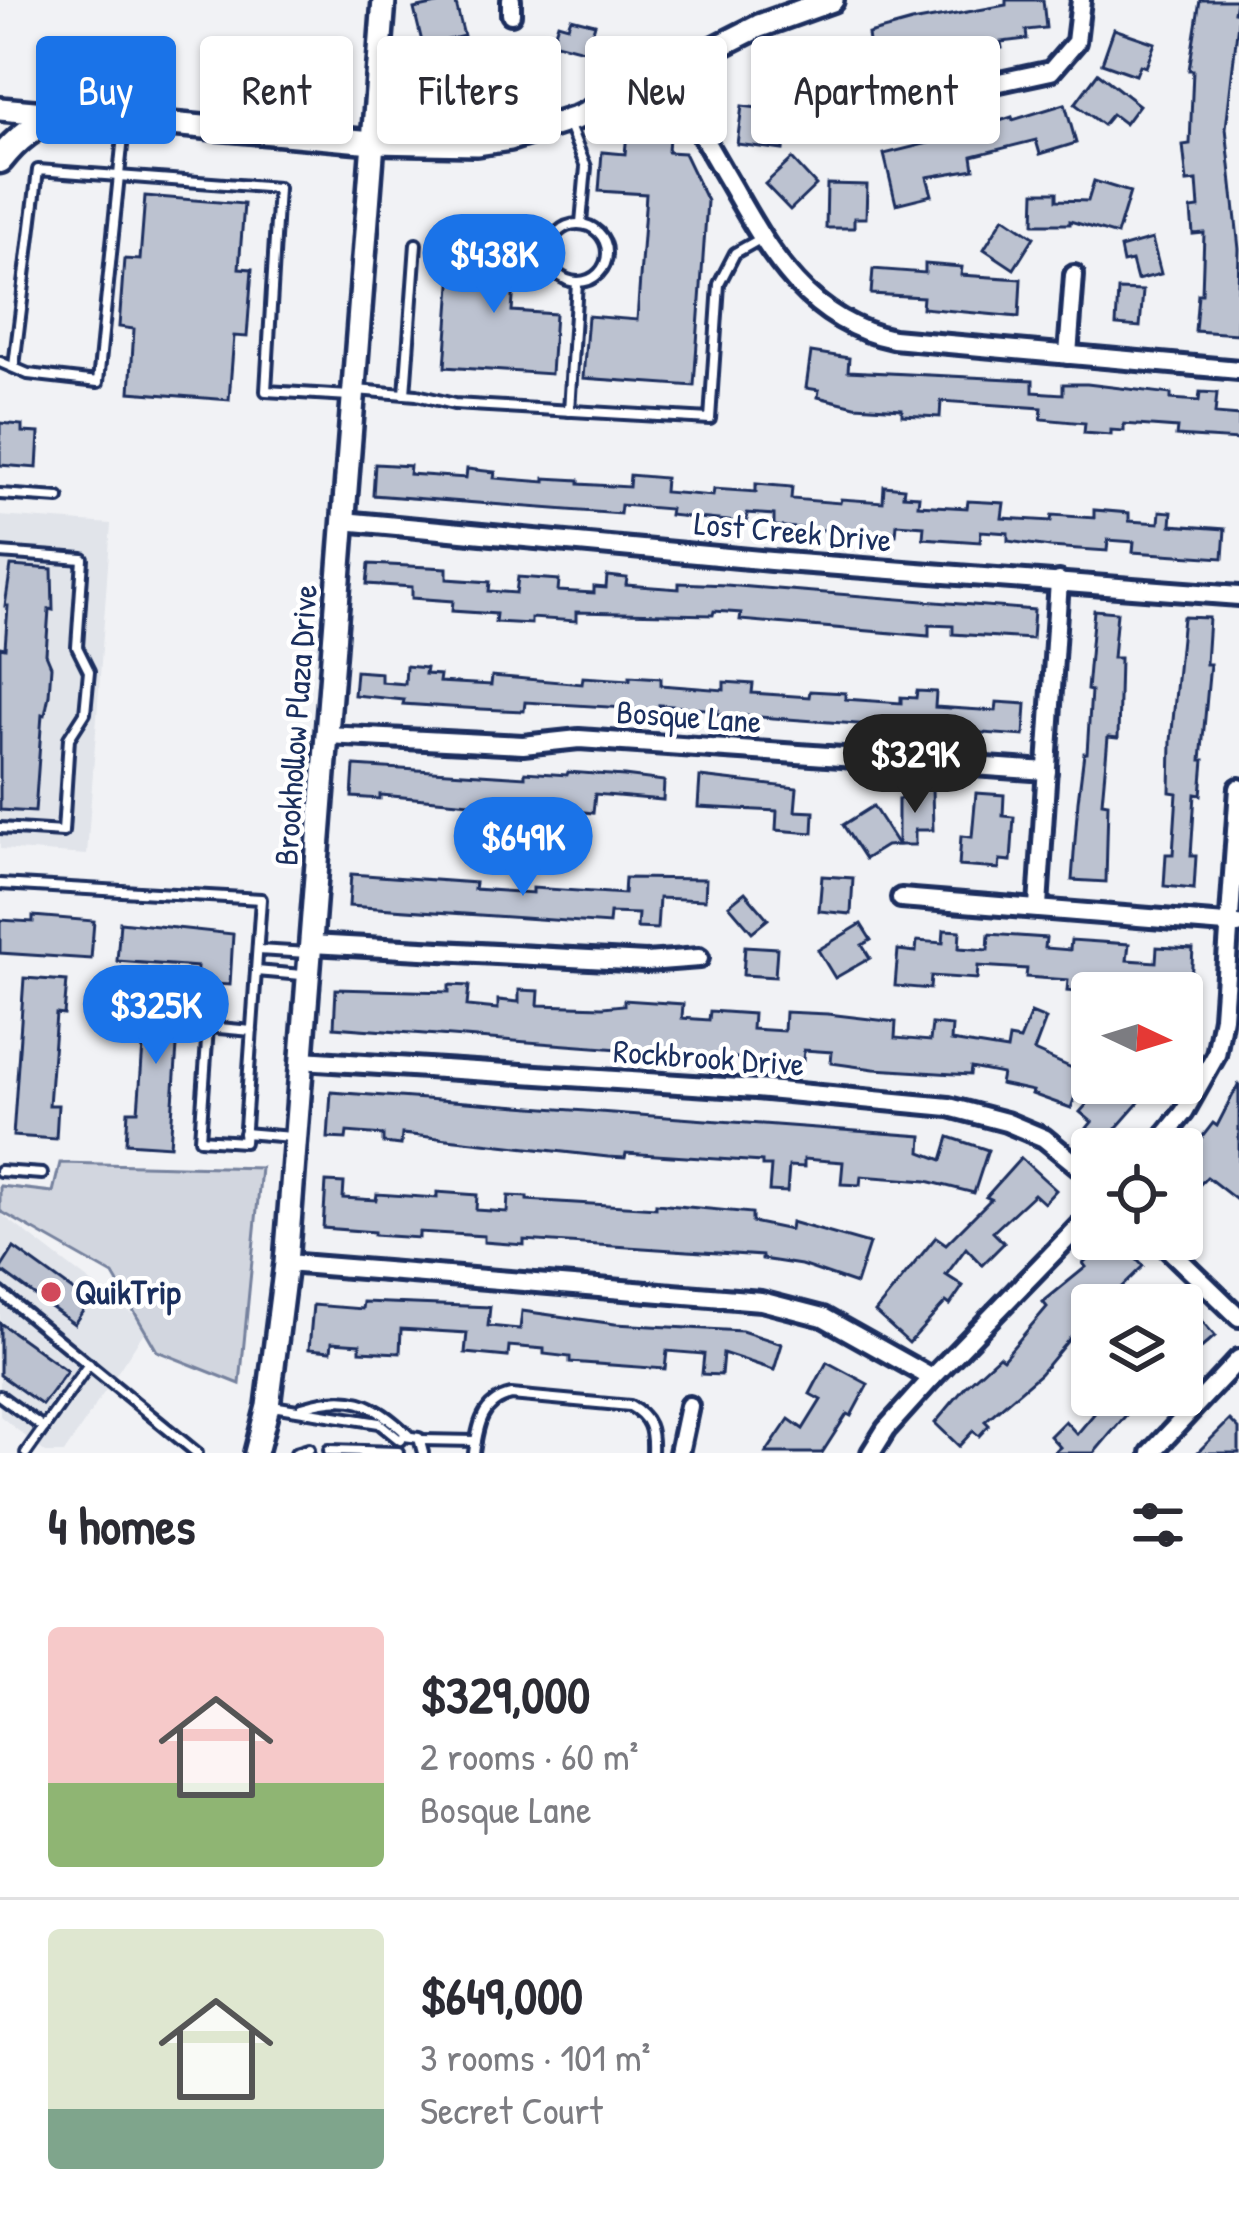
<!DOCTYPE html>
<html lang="en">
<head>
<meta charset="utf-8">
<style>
	body { margin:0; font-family:"Patrick Hand",sans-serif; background:#f7f7f7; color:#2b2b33; height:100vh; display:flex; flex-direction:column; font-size:45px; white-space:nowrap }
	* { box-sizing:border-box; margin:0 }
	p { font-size:39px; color:#7c7c81 }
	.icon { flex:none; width:66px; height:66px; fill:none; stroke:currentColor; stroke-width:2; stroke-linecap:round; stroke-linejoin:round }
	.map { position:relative; height:1453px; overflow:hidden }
	.panel { display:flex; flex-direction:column; background:#fff; flex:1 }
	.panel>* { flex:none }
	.hud { position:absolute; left:36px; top:36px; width:1167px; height:108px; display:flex; gap:24px }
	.needle { width:78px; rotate:94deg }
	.buttons { position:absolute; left:1071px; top:972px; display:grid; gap:24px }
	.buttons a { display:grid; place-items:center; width:132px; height:132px; border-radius:12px; background:#fff; box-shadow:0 3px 9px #0004; font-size:60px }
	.price { position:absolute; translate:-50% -102px; padding:0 27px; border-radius:42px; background:#1a73e8; color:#fff; font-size:39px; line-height:78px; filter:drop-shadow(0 3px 6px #0008) }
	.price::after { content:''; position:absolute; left:50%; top:72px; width:36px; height:27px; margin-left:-18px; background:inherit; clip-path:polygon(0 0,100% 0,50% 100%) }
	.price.on { background:#222; color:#fff }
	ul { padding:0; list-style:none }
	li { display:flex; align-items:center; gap:36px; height:300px; padding:0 48px }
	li+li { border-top:3px solid #e1e1e2 }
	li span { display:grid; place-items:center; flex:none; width:336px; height:240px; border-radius:12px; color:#555 }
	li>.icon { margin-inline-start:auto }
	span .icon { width:144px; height:144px; fill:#fffc; stroke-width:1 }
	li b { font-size:51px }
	h2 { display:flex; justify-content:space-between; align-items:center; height:144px; padding:0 48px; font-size:51px }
	.chip { padding:0 42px; border-radius:12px; background:#fff; box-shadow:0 3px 9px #0004; font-size:42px; line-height:108px }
	.chip.on { background:#1a73e8; color:#fff }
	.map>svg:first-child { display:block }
	.built { fill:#e1e4ea }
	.green { fill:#d2d6df; stroke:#76829e; stroke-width:3 }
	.building { fill:#bcc2d0; stroke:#1b2f5e; stroke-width:3 }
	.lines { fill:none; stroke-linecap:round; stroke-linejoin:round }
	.service-casing { stroke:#1b2f5e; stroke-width:16 }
	.minor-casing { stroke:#1b2f5e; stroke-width:26 }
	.tertiary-casing { stroke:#1b2f5e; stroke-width:30 }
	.secondary-casing { stroke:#1b2f5e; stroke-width:33 }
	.service { stroke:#fff; stroke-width:8 }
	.minor { stroke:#fff; stroke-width:16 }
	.tertiary { stroke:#fff; stroke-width:21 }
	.secondary { stroke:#fff; stroke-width:24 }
	.poi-dot { fill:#d1495b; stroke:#fff; stroke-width:4.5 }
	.labels { text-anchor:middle; stroke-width:9; stroke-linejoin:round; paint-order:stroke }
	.street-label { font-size:33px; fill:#1b2f5e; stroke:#fff }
	.poi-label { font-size:33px; font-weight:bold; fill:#1b2f5e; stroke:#fff; text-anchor:start }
</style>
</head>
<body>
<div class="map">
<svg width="1239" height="1453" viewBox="0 0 1239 1453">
	<rect width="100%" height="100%" fill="#f1f2f5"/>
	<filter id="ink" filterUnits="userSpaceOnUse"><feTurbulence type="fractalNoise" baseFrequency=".00833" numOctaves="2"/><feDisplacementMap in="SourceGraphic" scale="24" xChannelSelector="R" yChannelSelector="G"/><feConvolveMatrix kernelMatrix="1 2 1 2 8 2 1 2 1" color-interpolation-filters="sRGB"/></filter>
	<g filter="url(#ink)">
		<g class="built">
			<polygon points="0,516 111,524 87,855 0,849"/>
			<polygon points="0,1213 148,1326 64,1453 46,1453 0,1416"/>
		</g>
		<polygon class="green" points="60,1163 261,1168 240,1384 157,1351 113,1275 0,1211 0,1186 53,1192"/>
		<g class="building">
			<polygon points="455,0 464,36 423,46 414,9"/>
			<polygon points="1006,0 1043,0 1046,28 1026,30 1027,39 1001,42 1002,48 957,55 957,58 898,74 897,68 876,73 875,67 825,76 821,52 869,42 868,34 912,22 1006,5"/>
			<polygon points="1200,0 1236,0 1234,12 1239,13 1226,128 1239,249 1237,334 1195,331 1198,294 1202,294 1204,233 1193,234 1191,209 1199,208 1197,181 1187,182 1183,145 1190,144 1193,70 1189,70"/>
			<polygon points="571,18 595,24 587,51 552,42 558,23 568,26"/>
			<polygon points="1114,29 1155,43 1146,67 1140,65 1136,75 1102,63"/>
			<polygon points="466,43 495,50 485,92 455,85"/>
			<polygon points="538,46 549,72 524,83 513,57"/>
			<polygon points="782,50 817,74 796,106 760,81"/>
			<polygon points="1098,73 1139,105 1125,124 1112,114 1103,125 1075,104"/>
			<polygon points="1065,104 1076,143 1040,154 1036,140 972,156 974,169 927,177 932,195 896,204 884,154 933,142 931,134 984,126 1012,117 1013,120"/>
			<polygon points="742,106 788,112 783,150 737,144"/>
			<polygon points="627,133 669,136 668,152 684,153 707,201 694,386 583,378 588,316 637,320 646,194 599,191 602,152 625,154"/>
			<polygon points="792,159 816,185 790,210 765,184"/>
			<polygon points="1094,181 1130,192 1117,235 1070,221 1070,224 1034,224 1035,192 1057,192 1057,200 1088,201"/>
			<polygon points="827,184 867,185 866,218 854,218 854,228 826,228"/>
			<polygon points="145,196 244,204 239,268 252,269 247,337 234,336 229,400 130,392 134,329 119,327 124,259 140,260"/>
			<polygon points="1004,217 1034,237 1014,269 984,249"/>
			<polygon points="1152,239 1161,274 1137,280 1132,261 1123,263 1120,248"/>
			<polygon points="454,243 517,248 512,311 555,314 551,374 445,367"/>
			<polygon points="925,264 962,267 961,275 1021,279 1019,317 922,308 923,297 871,294 873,269 925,273"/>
			<polygon points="1118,290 1143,291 1140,327 1116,325"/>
			<polygon points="811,352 849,358 848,371 1033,380 1033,392 1063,394 1063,384 1087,384 1171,394 1171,399 1199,401 1200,392 1217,393 1215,414 1239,416 1239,440 1176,436 1177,428 1124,424 1124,431 1111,430 1111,435 1084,433 1085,423 1041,419 1042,408 941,401 940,417 902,415 902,409 855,406 818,397 819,390 806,388"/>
			<polygon points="0,423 22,425 22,432 39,433 37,468 0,465"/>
			<polygon points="375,464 410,466 409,474 466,478 467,469 495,472 494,478 545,482 545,478 579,480 579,484 629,487 630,475 665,478 664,492 713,496 714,489 756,492 756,484 792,487 791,499 840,503 841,499 883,502 884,486 904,488 903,495 919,496 918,505 967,508 968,501 1004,503 1002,518 1051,521 1052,515 1094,518 1094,510 1129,513 1129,521 1159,523 1160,511 1172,512 1171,525 1225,529 1223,558 1133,552 1134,542 1108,540 1107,551 1050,547 1008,541 1008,533 981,531 980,542 923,538 924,526 897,524 896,535 796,528 774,526 774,515 747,513 747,523 669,515 670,509 621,505 620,514 373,495"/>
			<polygon points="369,564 447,568 447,579 490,582 489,591 516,593 518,577 559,580 558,591 594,593 594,587 606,588 607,576 627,578 626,585 679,589 679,583 726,585 1034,610 1032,639 953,634 953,626 929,625 929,636 740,620 741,613 714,611 713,615 576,612 576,621 531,618 531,624 495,622 496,614 452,611 453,601 412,598 412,587 367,584"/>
			<polygon points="11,566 52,569 53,610 49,609 46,654 51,666 49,695 45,715 42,714 35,812 0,810 0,647 5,648 8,606 5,606"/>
			<polygon points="1094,610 1117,612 1113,658 1120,658 1118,738 1108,737 1102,802 1108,803 1106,882 1072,880 1078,801 1084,753 1087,753 1091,691 1087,690"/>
			<polygon points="1183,617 1209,618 1206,664 1210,664 1201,760 1204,760 1201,795 1195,794 1191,856 1196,856 1194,889 1164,886 1166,854 1173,854 1177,793 1170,792 1171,741"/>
			<polygon points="406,666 426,668 425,674 440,675 439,682 491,685 492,676 582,684 583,677 630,680 630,676 661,678 661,685 724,690 724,682 753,684 752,693 809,697 810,691 845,693 845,699 901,703 901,697 916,698 917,691 936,692 935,707 996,711 997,702 1026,704 1024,736 717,714 718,710 659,705 659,710 525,702 524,711 481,709 403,704 404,700 354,695 356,671 381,673 381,682 405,684"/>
			<polygon points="354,766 525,777 525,772 567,775 568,772 624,776 664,781 663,800 595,794 593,813 515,804 514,807 380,795 380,799 352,797"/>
			<polygon points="700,777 797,788 795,811 814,812 813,833 776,830 777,811 698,807"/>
			<polygon points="916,789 932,789 933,830 915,830 915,845 898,845 898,799 916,799"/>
			<polygon points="976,793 1004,795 1003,816 1014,817 1011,861 1000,860 999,869 959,866 961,836 972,837"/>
			<polygon points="873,806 898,845 886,846 865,859 843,825"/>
			<polygon points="351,874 475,883 474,889 533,893 533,888 624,894 625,878 706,879 705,900 659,898 657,929 637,928 638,914 610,913 609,924 349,906"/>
			<polygon points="822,876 853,878 851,914 819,911"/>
			<polygon points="745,892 768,919 752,932 729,905"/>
			<polygon points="33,916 94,921 91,959 0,953 0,920 33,922"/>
			<polygon points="120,922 233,934 230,985 196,983 197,967 117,961"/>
			<polygon points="861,924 871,940 862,945 870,958 835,978 818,950"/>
			<polygon points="944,930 960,931 959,948 988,950 989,934 1046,938 1045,948 1070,950 1071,940 1129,944 1127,960 1156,962 1157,947 1193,949 1191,981 1146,977 1145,992 1100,989 1099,993 1093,993 1067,991 1068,980 1026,977 1027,969 978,966 977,979 931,976 930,989 895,986 898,950 916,952 917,941 943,943"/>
			<polygon points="745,946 777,948 775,977 743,975"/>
			<polygon points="24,978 67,981 64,1015 56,1014 49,1105 58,1105 56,1139 13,1136"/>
			<polygon points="449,985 469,986 467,1006 498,1009 498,1000 519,1002 519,990 539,991 538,1005 603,1007 624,1005 624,1000 683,1004 682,1018 709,1020 710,1011 753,1014 752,1029 784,1031 785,1012 828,1014 896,1022 895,1038 930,1041 932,1024 952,1026 951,1041 1007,1050 1009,1038 1020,1040 1031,1013 1046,1019 1034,1051 1083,1073 1071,1108 1032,1094 1033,1091 1000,1084 1002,1074 971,1068 970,1075 874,1069 831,1063 832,1052 804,1050 803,1060 750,1059 334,1027 336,989 449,992"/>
			<polygon points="138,986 181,989 170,1146 126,1143 128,1111 138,1111 145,1020 136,1020"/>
			<polygon points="1239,1083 1239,1202 1207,1177 1185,1200 1199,1213 1182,1230 1182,1163 1213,1123 1217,1126"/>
			<polygon points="1126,1087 1141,1100 1103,1143 1087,1128 1092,1122 1080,1112 1101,1088 1115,1100"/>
			<polygon points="331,1092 922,1136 921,1152 942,1160 949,1137 988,1150 974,1193 927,1181 861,1176 860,1185 841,1184 843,1162 804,1159 804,1167 789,1166 787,1192 769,1191 771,1166 762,1166 762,1162 626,1153 625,1158 608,1157 402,1134 401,1145 383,1143 383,1135 347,1132 346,1139 328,1138"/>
			<polygon points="1021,1158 1056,1190 1044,1203 1034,1194 993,1232 1004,1243 982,1265 966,1248 946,1275 963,1286 950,1305 946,1302 909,1343 875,1312 936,1237 946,1244 991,1199 986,1197"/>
			<polygon points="326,1182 344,1183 343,1198 376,1200 377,1194 437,1198 437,1192 477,1195 476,1210 507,1212 508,1196 527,1197 527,1200 656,1208 656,1204 752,1213 752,1222 790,1230 791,1222 869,1244 856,1284 801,1265 762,1259 762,1256 524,1240 524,1245 484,1242 484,1236 419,1232 419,1238 374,1235 374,1232 323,1228"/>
			<polygon points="1108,1239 1117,1239 1143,1266 1103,1305 1092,1305 1092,1330 1084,1321 1040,1374 985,1421 989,1425 979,1436 973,1431 959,1446 935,1423 967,1385 999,1356 1003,1359 1047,1307 1043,1302 1086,1267 1083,1263"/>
			<polygon points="14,1248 89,1302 74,1324 0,1270"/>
			<polygon points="363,1302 490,1307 488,1326 520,1329 522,1311 615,1324 742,1331 782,1344 774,1370 723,1353 721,1375 702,1374 704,1354 667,1351 665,1369 570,1362 570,1357 544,1354 544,1349 509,1346 508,1357 465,1353 467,1333 401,1329 400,1353 360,1351 360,1344 332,1342 331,1351 309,1349 313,1305 362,1309"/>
			<polygon points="1189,1306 1215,1336 1182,1365 1182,1312"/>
			<polygon points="0,1323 67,1371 42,1405 0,1375"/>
			<polygon points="827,1362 868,1384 851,1416 847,1414 822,1453 766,1453 789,1419 803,1429 821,1400 810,1394"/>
			<polygon points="1087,1395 1143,1395 1094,1453 1053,1453 1060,1447 1050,1436 1065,1421 1077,1434 1094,1414 1081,1402"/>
			<polygon points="1230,1420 1239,1429 1239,1453 1197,1453"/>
		</g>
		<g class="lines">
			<g class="service-casing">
				<g id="service">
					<polyline points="569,126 586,167 581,223"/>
					<circle cx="578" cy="253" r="29"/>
					<polyline points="0,362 28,374 98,382 124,126"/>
					<polyline points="14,366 38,170 278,188 266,391 350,396"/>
					<polyline points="356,390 417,395 454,404 710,419 719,284 735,253 760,239"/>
					<polyline points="405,394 416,244"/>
					<polyline points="569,411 577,282"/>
					<polyline points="0,494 59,498"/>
					<polyline points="0,553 83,559 77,647 89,671 85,713 69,738 63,832 0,828"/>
					<path d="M0 884 261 899C256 980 249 1061 244 1142L200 1139 208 1027 252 1031"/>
					<polyline points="258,950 308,953"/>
					<polyline points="256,971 302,975"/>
					<polyline points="244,1133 291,1137"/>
					<polyline points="0,1171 42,1174"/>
					<polyline points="0,1292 197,1453"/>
					<polyline points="0,1396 44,1428"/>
					<polyline points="272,1406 379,1423 400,1440"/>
					<path d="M302 1407C350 1392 372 1401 408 1435"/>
					<polyline points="404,1436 419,1438 423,1453"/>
					<polyline points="421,1440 476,1441"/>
					<polyline points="329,1450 398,1452"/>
					<polyline points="26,1453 89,1364"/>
					<polyline points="296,1453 309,1449"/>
					<path d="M474 1453C478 1426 481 1402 511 1395L630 1406C650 1417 653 1430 652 1453"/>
				</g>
			</g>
			<g class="minor-casing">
				<g id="minor">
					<polyline points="511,14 511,0"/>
					<path d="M667 75C689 112 710 150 732 187 771 256 810 322 893 339L1239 370"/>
					<polyline points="843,128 967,89 1051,71 1076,42 1081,0"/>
					<polyline points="1068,355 1074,275"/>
					<polyline points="343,521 771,561 1239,596"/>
					<polyline points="327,735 523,745 579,739 1047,771"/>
					<polyline points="901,898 1238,925"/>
					<polyline points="1038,906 1059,581"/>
					<polyline points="311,944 646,962 699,958"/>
					<polyline points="302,1060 756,1089 949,1107 1006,1122 1044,1138 1092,1177"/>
					<polyline points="1154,1149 1184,1112 1216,1055 1223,1017 1239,788"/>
					<polyline points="1158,1239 1239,1317"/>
					<polyline points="286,1263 761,1301 823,1317 932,1378"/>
					<polyline points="679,1453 689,1406"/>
					<polyline points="871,1453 886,1429 932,1378 1092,1213"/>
					<polyline points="1151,1453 1239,1359"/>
				</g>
			</g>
			<g class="tertiary-casing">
				<g id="tertiary">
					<polyline points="0,109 373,142 476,144 510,139 579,117 759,26 832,0"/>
					<polyline points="256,1453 268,1406 286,1263 384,0"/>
				</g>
			</g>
			<g class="secondary-casing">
				<path id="secondary" d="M0 160C17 138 35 125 61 115"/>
			</g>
			<use href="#service" class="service"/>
			<use href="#minor" class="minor"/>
			<use href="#tertiary" class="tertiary"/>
			<use href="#secondary" class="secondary"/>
		</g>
	</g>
	<circle class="poi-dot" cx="51" cy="1292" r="12"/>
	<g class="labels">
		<g class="street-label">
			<text transform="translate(793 531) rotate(5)" y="12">Lost Creek Drive</text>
			<text transform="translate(689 716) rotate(4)" y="12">Bosque Lane</text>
			<text transform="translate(295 725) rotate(-86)" y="12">Brookhollow Plaza Drive</text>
			<text transform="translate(709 1057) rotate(4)" y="12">Rockbrook Drive</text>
		</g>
		<g class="poi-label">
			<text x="75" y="1304">QuikTrip</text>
		</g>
	</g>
</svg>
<div class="buttons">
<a><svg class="needle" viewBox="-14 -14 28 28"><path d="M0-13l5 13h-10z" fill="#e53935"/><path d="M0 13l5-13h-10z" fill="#7c7c81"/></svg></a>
<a><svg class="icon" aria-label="locate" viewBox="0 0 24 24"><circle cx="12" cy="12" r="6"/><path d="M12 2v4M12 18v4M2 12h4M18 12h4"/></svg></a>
<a><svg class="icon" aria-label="layers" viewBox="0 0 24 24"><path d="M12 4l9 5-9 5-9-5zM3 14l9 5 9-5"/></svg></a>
</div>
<b class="price" style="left:494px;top:316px">$438K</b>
<b class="price on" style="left:915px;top:816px">$329K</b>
<b class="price" style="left:523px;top:899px">$649K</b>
<b class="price" style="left:156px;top:1067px">$325K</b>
<div class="hud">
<a class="chip on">Buy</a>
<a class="chip">Rent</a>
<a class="chip">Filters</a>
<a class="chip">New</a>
<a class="chip">Apartment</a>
</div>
</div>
<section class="panel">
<h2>4 homes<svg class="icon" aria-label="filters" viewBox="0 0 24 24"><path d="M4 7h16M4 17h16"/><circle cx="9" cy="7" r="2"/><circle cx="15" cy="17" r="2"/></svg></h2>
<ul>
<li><span style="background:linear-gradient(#f6c9c9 65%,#8fb573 0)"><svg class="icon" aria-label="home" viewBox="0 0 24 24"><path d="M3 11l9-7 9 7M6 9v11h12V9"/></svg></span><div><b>$329,000</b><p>2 rooms · 60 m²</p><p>Bosque Lane</p></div></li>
<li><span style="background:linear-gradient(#dfe7d0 75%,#7fa58c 0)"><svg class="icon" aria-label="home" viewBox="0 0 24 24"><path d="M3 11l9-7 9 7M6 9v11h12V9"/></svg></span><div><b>$649,000</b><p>3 rooms · 101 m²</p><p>Secret Court</p></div></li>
</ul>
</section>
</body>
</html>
